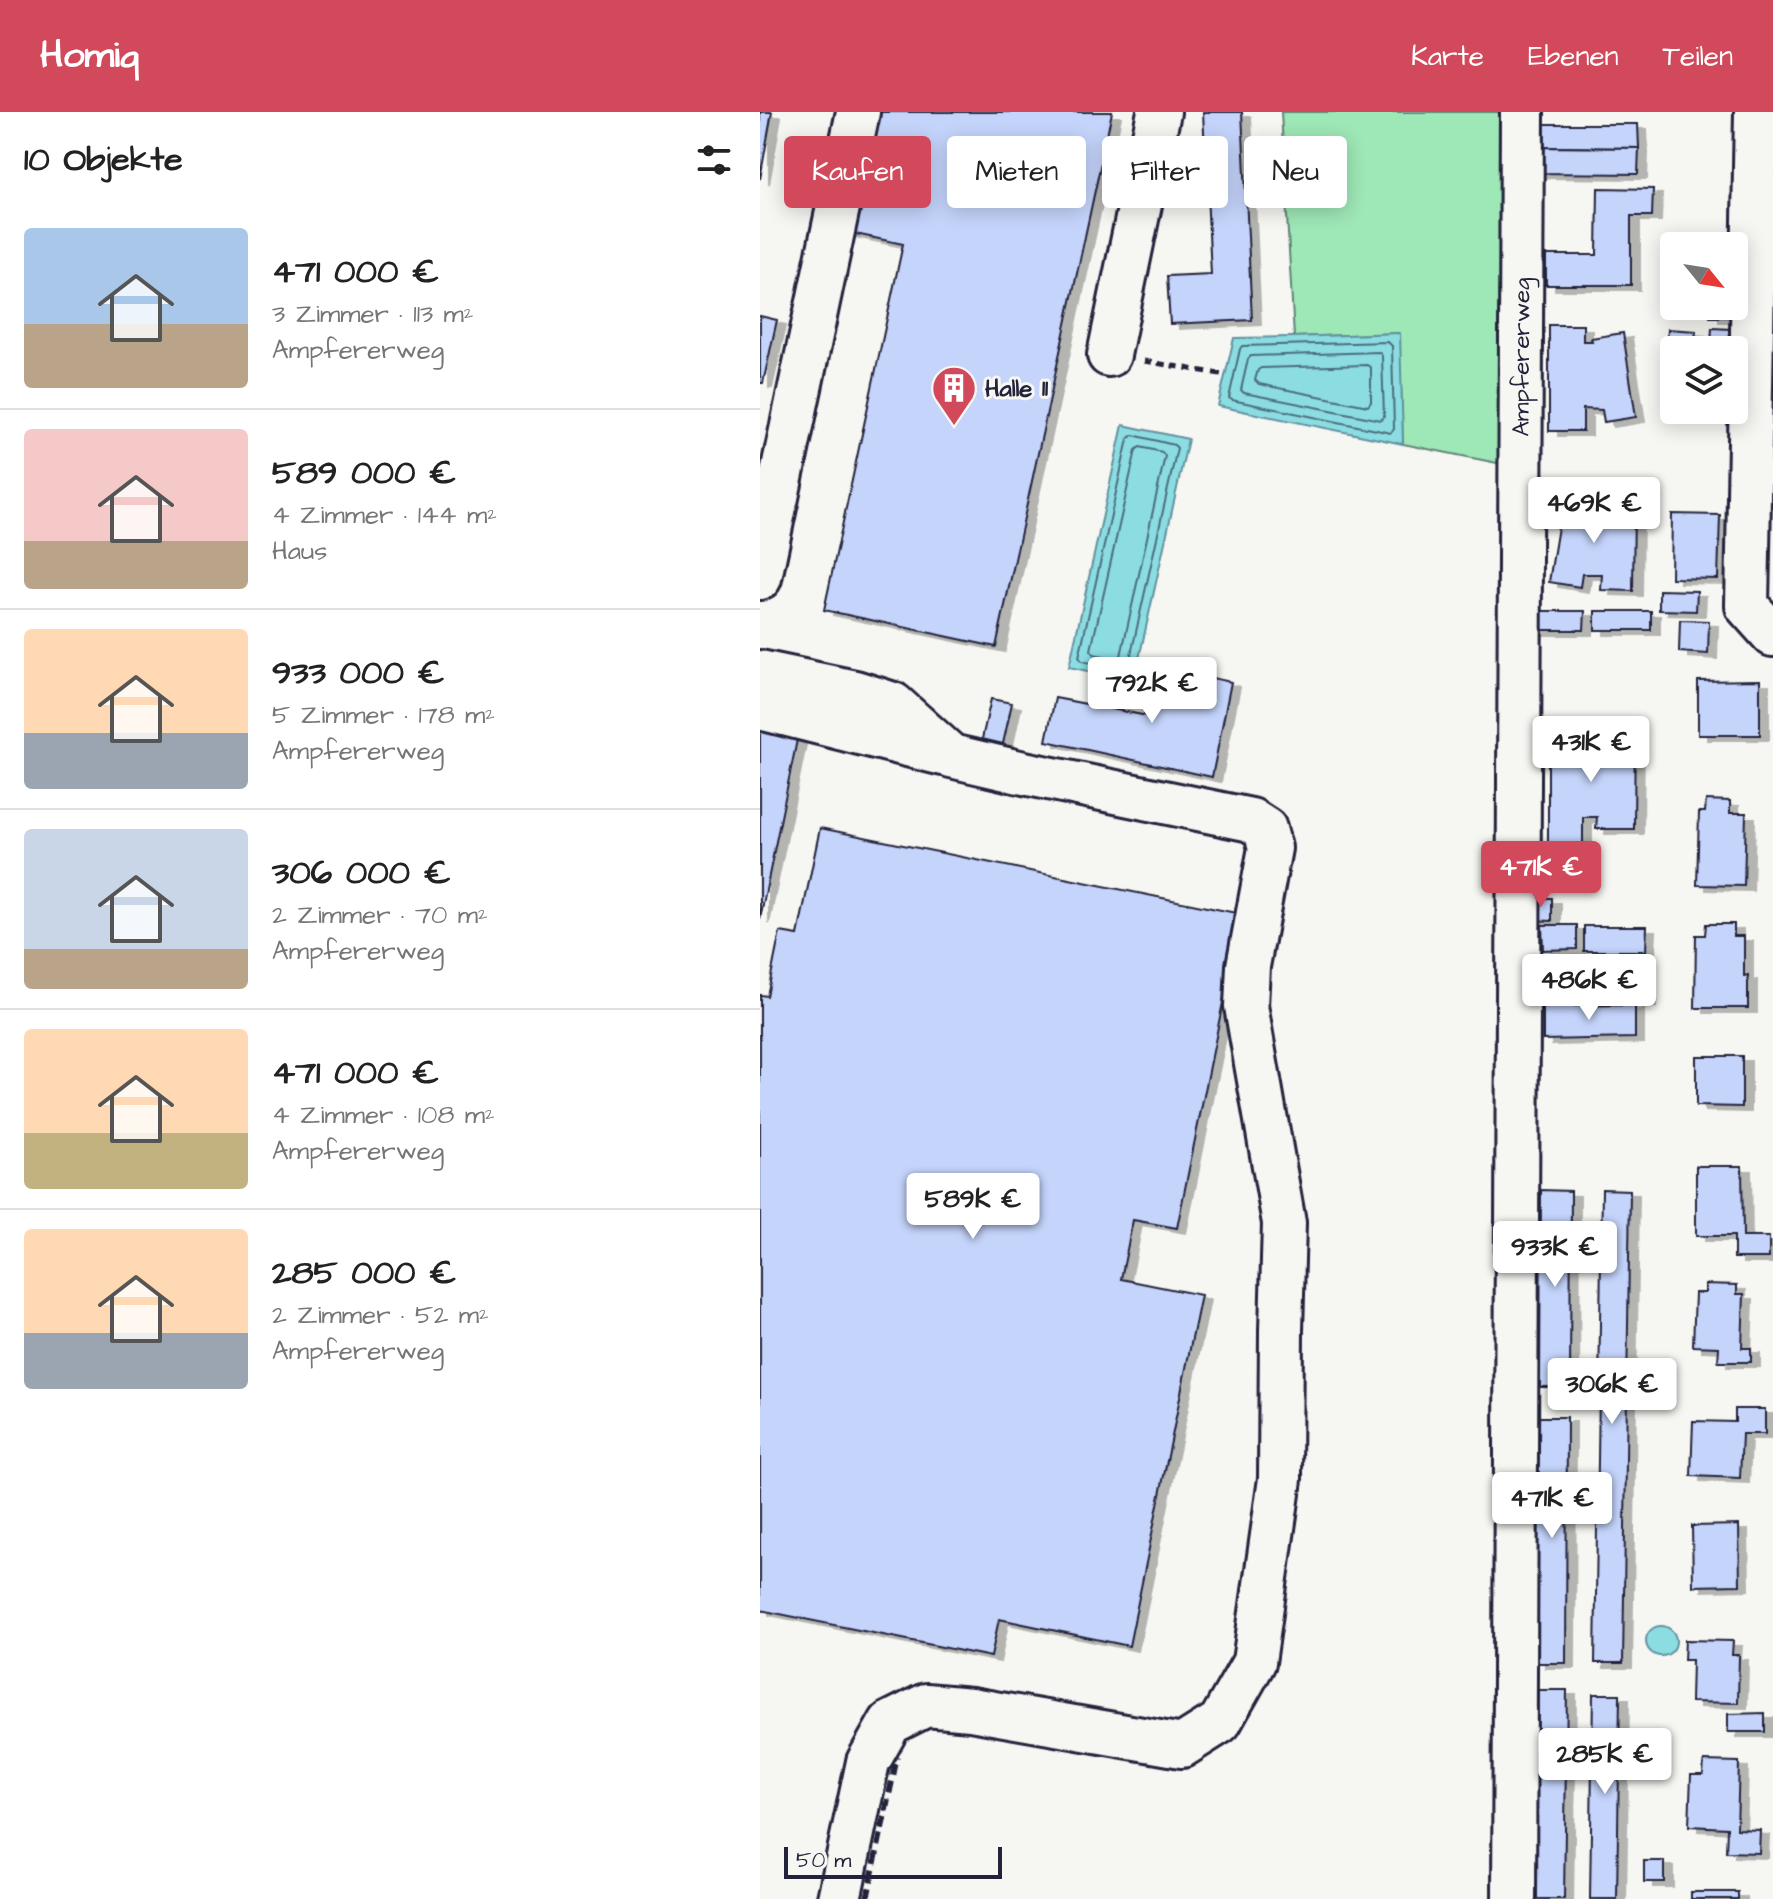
<!DOCTYPE html>
<html lang="de">
<head>
<meta charset="utf-8">
<style>
	body { margin:0; font-family:"Architects Daughter",sans-serif; background:#f6f6f6; color:#222; height:100vh; display:flex; flex-direction:column; font-size:30px; white-space:nowrap }
	* { box-sizing:border-box; margin:0 }
	p { font-size:26px; color:#767676 }
	.icon { flex:none; width:44px; height:44px; fill:none; stroke:currentColor; stroke-width:2; stroke-linecap:round; stroke-linejoin:round }
	.map { position:relative; flex:1; overflow:hidden }
	.sheet { display:flex; flex-direction:column; background:#fff; width:760px }
	.sheet>* { flex:none }
	.banner { position:absolute; left:24px; top:24px; width:760px; height:72px; display:flex; gap:16px }
	.needle { width:52px; rotate:120deg }
	.controls { position:absolute; left:900px; top:120px; display:grid; gap:16px }
	.controls a { display:grid; place-items:center; width:88px; height:88px; border-radius:8px; background:#fff; box-shadow:0 4px 20px #0003; font-size:40px }
	.scale { position:absolute; left:24px; bottom:20px; width:218px; box-sizing:border-box; padding-left:8px; border:4px solid #22223b; border-top:0; font-size:22px; line-height:28px; white-space:nowrap; color:#22223b; -webkit-text-stroke:6px #f6f6f2; paint-order:stroke }
	.price { position:absolute; translate:-50% -68px; padding:0 18px; border-radius:8px; background:#fff; color:#222; font-size:26px; line-height:52px; filter:drop-shadow(0 2px 4px #0008) }
	.price::after { content:''; position:absolute; left:50%; top:48px; width:24px; height:18px; margin-left:-12px; background:inherit; clip-path:polygon(0 0,100% 0,50% 100%) }
	.price.current { background:#d1495b; color:#fff }
	ul { padding:0; list-style:none }
	li { display:flex; align-items:center; gap:24px; height:200px; padding:0 24px }
	li+li { border-top:2px solid #e0e0e0 }
	li span { display:grid; place-items:center; flex:none; width:224px; height:160px; border-radius:8px; color:#555 }
	li>.icon { margin-inline-start:auto }
	span .icon { width:96px; height:96px; fill:#fffc; stroke-width:1 }
	li b { font-size:34px }
	h2 { display:flex; justify-content:space-between; align-items:center; height:96px; padding:0 24px; font-size:34px }
	.chip { padding:0 28px; border-radius:8px; background:#fff; box-shadow:0 4px 20px #0003; font-size:28px; line-height:72px }
	.chip.current { background:#d1495b; color:#fff }
	header { display:flex; align-items:center; gap:48px; box-sizing:border-box; height:112px; padding:0 40px; background:#d1495b; color:#fff }
	header strong { font-size:38px }
	nav { display:flex; gap:44px; margin-inline-start:auto; font-size:28px }
	main { display:flex; flex:1; min-height:0 }
	.map>svg:first-child { display:block }
	.green { fill:#9ee7b6; stroke:#608478; stroke-width:2 }
	.water { fill:#8bdde2; stroke:#61929f; stroke-width:2 }
	.lines { fill:none; stroke-linecap:round; stroke-linejoin:round }
	.shore { stroke:#4c6d7e; stroke-width:2 }
	.building { fill:#c4d4fb; stroke:#22223b; stroke-width:2; filter:url(#shadow) }
	.minor-casing { stroke:#22223b; stroke-width:48 }
	.path { stroke:#22223b; stroke-width:5; stroke-dasharray:8 6; stroke-linecap:butt }
	.minor { stroke:#f6f6f2; stroke-width:42 }
	.rail { stroke:#22223b; stroke-width:6; stroke-dasharray:12 6; stroke-linecap:butt }
	.labels { text-anchor:middle; stroke-width:6; stroke-linejoin:round; paint-order:stroke }
	.street-label { font-size:24px; fill:#22223b; stroke:#f6f6f2 }
	.poi-label { font-size:24px; font-weight:bold; fill:#22223b; stroke:#f6f6f2; text-anchor:start }
</style>
</head>
<body>
<header>
<strong>Homiq</strong>
<nav><a>Karte</a><a>Ebenen</a><a>Teilen</a></nav>
</header>
<main>
<section class="sheet">
<h2>10 Objekte<svg class="icon" aria-label="filters" viewBox="0 0 24 24"><path d="M4 7h16M4 17h16"/><circle cx="9" cy="7" r="2"/><circle cx="15" cy="17" r="2"/></svg></h2>
<ul>
<li><span style="background:linear-gradient(#a9c7e8 60%,#b9a48a 0)"><svg class="icon" aria-label="home" viewBox="0 0 24 24"><path d="M3 11l9-7 9 7M6 9v11h12V9"/></svg></span><div><b>471 000 €</b><p>3 Zimmer · 113 m²</p><p>Ampfererweg</p></div></li>
<li><span style="background:linear-gradient(#f6c9c9 70%,#b9a48a 0)"><svg class="icon" aria-label="home" viewBox="0 0 24 24"><path d="M3 11l9-7 9 7M6 9v11h12V9"/></svg></span><div><b>589 000 €</b><p>4 Zimmer · 144 m²</p><p>Haus</p></div></li>
<li><span style="background:linear-gradient(#ffd9b3 65%,#9aa5b1 0)"><svg class="icon" aria-label="home" viewBox="0 0 24 24"><path d="M3 11l9-7 9 7M6 9v11h12V9"/></svg></span><div><b>933 000 €</b><p>5 Zimmer · 178 m²</p><p>Ampfererweg</p></div></li>
<li><span style="background:linear-gradient(#c9d6e8 75%,#b9a48a 0)"><svg class="icon" aria-label="home" viewBox="0 0 24 24"><path d="M3 11l9-7 9 7M6 9v11h12V9"/></svg></span><div><b>306 000 €</b><p>2 Zimmer · 70 m²</p><p>Ampfererweg</p></div></li>
<li><span style="background:linear-gradient(#ffd9b3 65%,#c2b280 0)"><svg class="icon" aria-label="home" viewBox="0 0 24 24"><path d="M3 11l9-7 9 7M6 9v11h12V9"/></svg></span><div><b>471 000 €</b><p>4 Zimmer · 108 m²</p><p>Ampfererweg</p></div></li>
<li><span style="background:linear-gradient(#ffd9b3 65%,#9aa5b1 0)"><svg class="icon" aria-label="home" viewBox="0 0 24 24"><path d="M3 11l9-7 9 7M6 9v11h12V9"/></svg></span><div><b>285 000 €</b><p>2 Zimmer · 52 m²</p><p>Ampfererweg</p></div></li>
</ul>
</section>
<div class="map">
<svg width="1013" height="1787" viewBox="0 0 1013 1787">
	<defs>
		<filter id="shadow"><feDropShadow dx="9" dy="5" stdDeviation="0" flood-color="#0004"/></filter>
	</defs>
	<rect width="100%" height="100%" fill="#f6f6f2"/>
	<filter id="ink" filterUnits="userSpaceOnUse"><feTurbulence type="fractalNoise" baseFrequency=".0125" numOctaves="2"/><feDisplacementMap in="SourceGraphic" scale="16" xChannelSelector="R" yChannelSelector="G"/><feConvolveMatrix kernelMatrix="1 2 1 2 8 2 1 2 1" color-interpolation-filters="sRGB"/></filter>
	<g filter="url(#ink)">
		<polygon class="green" points="521,0 743,0 747,353 643,332 639,221 534,225"/>
		<g class="water">
			<polygon points="640,221 643,332 458,294 474,226 534,225"/>
			<polygon points="363,313 428,327 374,569 309,555"/>
			<circle cx="901" cy="1529" r="15"/>
		</g>
		<g class="lines">
			<g class="shore">
				<polygon points="628,230 632,234 634,317 631,321 472,288 469,286 480,237 482,234"/>
				<polygon points="619,240 622,244 624,304 621,308 484,281 481,278 488,247 491,244"/>
				<polygon points="607,253 611,256 611,290 608,294 499,272 495,268 498,258 501,256"/>
				<polygon points="373,323 414,333 417,336 368,556 364,559 322,549 319,545 368,327"/>
				<polygon points="380,335 402,340 405,344 361,544 356,547 334,542 331,538 376,338"/>
			</g>
		</g>
		<g class="building">
			<polygon points="0,0 12,0 0,67"/>
			<polygon points="111,0 352,0 236,535 64,498 143,132 86,120"/>
			<polygon points="443,0 482,0 492,208 410,212 407,164 451,162"/>
			<polygon points="782,12 878,12 879,36 782,35"/>
			<polygon points="775,35 879,36 878,62 775,61"/>
			<polygon points="838,76 893,77 892,104 871,104 871,173 786,173 786,143 837,143"/>
			<rect x="950" y="194" width="23" height="11"/>
			<polygon points="0,204 17,208 3,271 0,271"/>
			<polygon points="789,213 823,213 823,229 832,229 831,226 863,221 876,305 844,310 842,298 823,297 823,319 789,319"/>
			<polygon points="952,216 971,217 970,234 951,232"/>
			<polygon points="908,217 936,219 935,228 944,228 943,238 914,238 914,259 905,259"/>
			<polygon points="803,384 834,388 830,407 842,407 842,393 874,393 873,479 841,478 842,462 822,462 820,475 789,470"/>
			<polygon points="912,402 960,403 958,467 911,466"/>
			<polygon points="899,478 937,479 936,499 899,498"/>
			<polygon points="768,499 825,499 824,518 768,518"/>
			<rect x="835" y="499" width="56" height="19"/>
			<polygon points="920,508 949,509 948,542 919,540"/>
			<polygon points="405,556 471,570 452,665 286,629 295,586 393,605"/>
			<polygon points="1000,568 1000,623 938,623 938,569"/>
			<polygon points="231,587 252,591 243,632 222,627"/>
			<polygon points="838,612 875,612 874,717 836,717 837,705 823,705 823,733 788,733 788,626 822,625 823,653 837,653"/>
			<polygon points="0,615 38,623 0,807"/>
			<polygon points="946,688 970,689 970,701 986,701 984,774 937,773 939,700 945,700"/>
			<polygon points="60,716 481,802 417,1116 373,1108 361,1167 441,1183 369,1534 239,1507 231,1545 0,1498 0,883 7,884 20,820 38,823"/>
			<polygon points="771,786 792,786 792,809 770,808"/>
			<polygon points="946,812 974,812 974,824 984,824 984,864 988,863 988,896 935,896 936,823 945,823"/>
			<polygon points="782,813 817,813 817,837 783,838"/>
			<polygon points="824,814 887,814 886,839 824,839"/>
			<polygon points="779,865 841,865 842,891 779,891"/>
			<rect x="845" y="866" width="42" height="24"/>
			<polygon points="875,893 875,926 783,928 783,894"/>
			<polygon points="936,944 982,944 982,995 936,994"/>
			<polygon points="936,1054 982,1054 983,1125 1009,1125 1009,1146 974,1146 974,1124 936,1124"/>
			<polygon points="842,1077 870,1078 863,1551 835,1551"/>
			<polygon points="781,1078 811,1079 810,1275 780,1275"/>
			<polygon points="945,1172 977,1173 977,1182 984,1182 982,1236 991,1236 991,1250 958,1250 959,1235 933,1234 935,1181 945,1181"/>
			<polygon points="975,1297 1005,1297 1005,1322 982,1322 980,1366 931,1364 933,1309 975,1310"/>
			<polygon points="777,1305 807,1305 806,1551 776,1551"/>
			<polygon points="979,1413 980,1473 933,1474 932,1414"/>
			<polygon points="925,1528 973,1529 972,1543 979,1543 978,1591 931,1590 932,1548 924,1548"/>
			<polygon points="778,1578 807,1578 804,1787 775,1787"/>
			<polygon points="833,1582 860,1582 857,1787 830,1787"/>
			<polygon points="1005,1601 1005,1620 968,1620 968,1602"/>
			<polygon points="944,1649 979,1650 977,1717 1000,1718 999,1741 966,1740 967,1716 929,1714 931,1663 943,1663"/>
			<rect x="884" y="1749" width="20" height="21"/>
			<rect x="931" y="1780" width="47" height="7"/>
		</g>
		<g class="lines">
			<g class="minor-casing">
				<g id="minor">
					<polyline points="996,0 987,494 1013,523"/>
					<polyline points="349,243 399,0"/>
					<polyline points="0,466 98,0"/>
					<polyline points="0,560 95,580 133,592 191,644 264,661 491,708 505,717 510,736 488,854 486,894 524,1111 521,1219 520,1367 494,1550 460,1610 422,1634 211,1597 166,1593 130,1611 108,1650 79,1787"/>
					<polyline points="0,596 183,642"/>
					<path id="s1" d="M754 1787 762 0"/>
				</g>
			</g>
			<polyline class="path" points="384,249 466,263"/>
			<use href="#minor" class="minor"/>
			<polyline class="rail" points="107,1787 137,1645"/>
		</g>
	</g>
	<defs>
		<g id="building-pin" transform="scale(2.3)"><path d="M0 17L-7.5 6A9.5 9.5 0 1 1 7.5 6Z" fill="#d1495b" stroke="#f6f6f2"/><path d="M-4-6H4V6H1V3H-1V6H-4ZM-2.5-4.3h1.7v1.8h-1.7ZM.8-4.3h1.7v1.8H.8ZM-2.5-1h1.7V.8h-1.7ZM.8-1h1.7V.8H.8Z" fill="#fff"/></g>
	</defs>
	<g fill-rule="evenodd">
		<use href="#building-pin" x="194" y="276"/>
	</g>
	<g class="labels">
		<g class="street-label">
			<text dy="8" stroke="none"><textPath href="#s1" startOffset="1542">Ampfererweg</textPath></text>
		</g>
		<g class="poi-label">
			<text x="225" y="284">Halle 11</text>
		</g>
	</g>
</svg>
<div class="controls">
<a><svg class="needle" viewBox="-14 -14 28 28"><path d="M0-13l5 13h-10z" fill="#e53935"/><path d="M0 13l5-13h-10z" fill="#767676"/></svg></a>
<a><svg class="icon" aria-label="layers" viewBox="0 0 24 24"><path d="M12 4l9 5-9 5-9-5zM3 14l9 5 9-5"/></svg></a>
</div>
<div class="scale">50 m</div>
<b class="price" style="left:834px;top:433px">469K €</b>
<b class="price" style="left:392px;top:613px">792K €</b>
<b class="price" style="left:831px;top:672px">431K €</b>
<b class="price current" style="left:781px;top:797px">471K €</b>
<b class="price" style="left:829px;top:910px">486K €</b>
<b class="price" style="left:213px;top:1129px">589K €</b>
<b class="price" style="left:795px;top:1177px">933K €</b>
<b class="price" style="left:852px;top:1314px">306K €</b>
<b class="price" style="left:792px;top:1428px">471K €</b>
<b class="price" style="left:845px;top:1684px">285K €</b>
<div class="banner">
<a class="chip current">Kaufen</a>
<a class="chip">Mieten</a>
<a class="chip">Filter</a>
<a class="chip">Neu</a>
</div>
</div>
</main>
</body>
</html>
